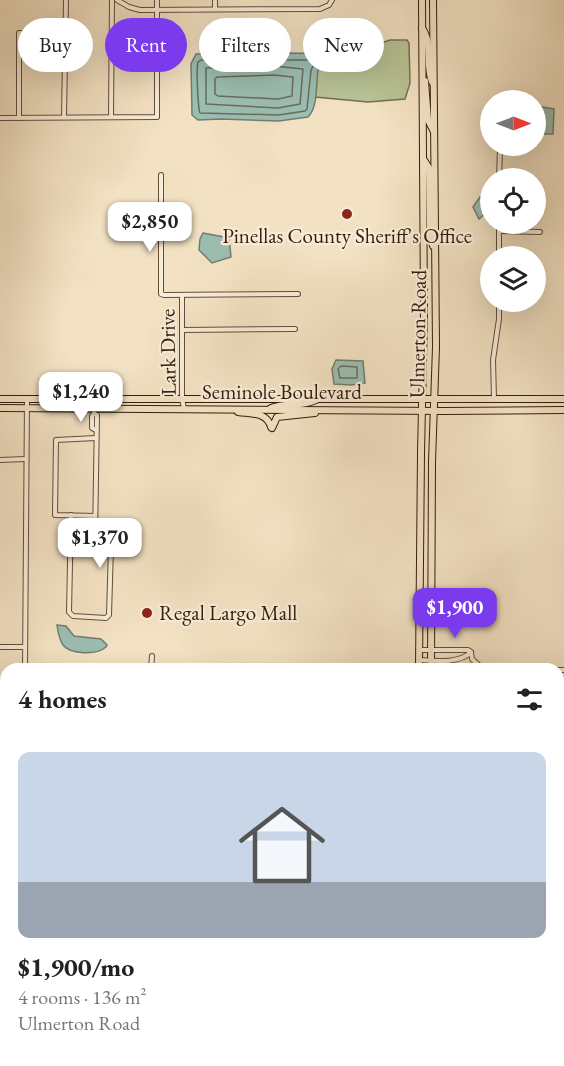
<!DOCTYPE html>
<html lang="en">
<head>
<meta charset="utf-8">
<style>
	body { margin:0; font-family:"EB Garamond",serif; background:#f2f2f2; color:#222; height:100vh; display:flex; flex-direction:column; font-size:22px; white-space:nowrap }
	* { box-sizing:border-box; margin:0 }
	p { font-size:20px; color:#767676 }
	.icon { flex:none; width:33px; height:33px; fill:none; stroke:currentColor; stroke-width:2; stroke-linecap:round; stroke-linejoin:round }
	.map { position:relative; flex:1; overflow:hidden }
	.details { position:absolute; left:0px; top:663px; width:564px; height:404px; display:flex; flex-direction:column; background:#fff; border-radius:18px 18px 0 0; box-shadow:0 6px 24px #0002 }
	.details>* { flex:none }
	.hud { position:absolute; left:18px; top:18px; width:528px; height:54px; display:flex; gap:12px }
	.needle { width:39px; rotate:90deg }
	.fabs { position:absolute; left:480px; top:90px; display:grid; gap:12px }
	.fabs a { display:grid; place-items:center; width:66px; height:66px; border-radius:50%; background:#fff; box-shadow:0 6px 24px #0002; font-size:30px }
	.price { position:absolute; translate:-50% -51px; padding:0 14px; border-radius:12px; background:#fff; color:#222; font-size:20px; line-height:39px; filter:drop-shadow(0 2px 3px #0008) }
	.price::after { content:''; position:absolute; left:50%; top:36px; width:18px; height:14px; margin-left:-9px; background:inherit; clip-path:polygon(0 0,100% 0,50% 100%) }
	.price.current { background:#7c3aed; color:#fff }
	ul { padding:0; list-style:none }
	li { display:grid; align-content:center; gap:12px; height:318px; padding:0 18px }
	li+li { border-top:2px solid #e0e0e0 }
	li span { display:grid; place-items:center; height:186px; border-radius:12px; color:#555 }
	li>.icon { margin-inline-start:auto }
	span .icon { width:108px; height:108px; fill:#fffc; stroke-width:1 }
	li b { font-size:26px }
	h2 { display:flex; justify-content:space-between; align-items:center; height:72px; padding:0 18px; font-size:26px }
	.pill { padding:0 21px; border-radius:27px; background:#fff; box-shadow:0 6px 24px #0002; font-size:21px; line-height:54px }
	.pill.current { background:#7c3aed; color:#fff }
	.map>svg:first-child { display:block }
	.green { fill:#b8c395; stroke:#766f50; stroke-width:1.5 }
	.water { fill:#9bbeb2; stroke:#727d6f; stroke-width:1.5 }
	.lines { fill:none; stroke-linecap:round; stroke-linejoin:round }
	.shore { stroke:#686c5e; stroke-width:1.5 }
	.street-casing { stroke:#644c38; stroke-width:6 }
	.primary-casing { stroke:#351b0a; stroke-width:8 }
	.street { stroke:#f7ecd7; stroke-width:4 }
	.primary { stroke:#f2e1c2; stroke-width:6 }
	.poi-dot { fill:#8f2418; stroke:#f7ecd7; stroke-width:2 }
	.labels { text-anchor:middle; stroke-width:4.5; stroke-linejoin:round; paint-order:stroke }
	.poi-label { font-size:21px; fill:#351b0a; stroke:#f7ecd7 }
	.street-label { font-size:21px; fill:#351b0a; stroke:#f7ecd7 }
</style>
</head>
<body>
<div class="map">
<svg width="564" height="1066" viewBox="0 0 564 1066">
	<rect width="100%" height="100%" fill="#f2e1c2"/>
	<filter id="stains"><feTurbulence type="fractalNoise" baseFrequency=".00333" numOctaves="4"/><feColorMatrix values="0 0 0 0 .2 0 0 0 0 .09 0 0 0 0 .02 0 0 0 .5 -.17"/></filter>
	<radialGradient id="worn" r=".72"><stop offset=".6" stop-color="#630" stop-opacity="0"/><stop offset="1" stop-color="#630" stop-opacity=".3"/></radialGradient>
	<polygon class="green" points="390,40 407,40 409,43 410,83 405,99 368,102 315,97 317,70 322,66 336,65 361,54 348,54"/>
	<g class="water">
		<path d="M274 53 362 54 353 59 322 66 318 70C316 84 318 108 308 117L279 121 221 119 198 120 192 115 191 64 196 54Z"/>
		<polygon points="536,106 554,109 553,134 536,134"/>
		<polygon points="490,194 490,209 479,219 473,207 480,197"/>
		<polygon points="203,233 229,238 231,257 212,263 199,250 200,239"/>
		<polygon points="336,360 363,361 365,383 351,385 334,384 332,369"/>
		<path d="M57 625 66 626 74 636 101 639 107 645 106 647C97 655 71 655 63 645 59 639 58 632 57 625Z"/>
		<polygon points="294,1060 411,1060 411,1061 385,1066 269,1066"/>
	</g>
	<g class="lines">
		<g class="shore">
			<path d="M201 60H314L315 63 311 70 307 109 305 111 279 115 200 113C198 108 196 68 198 62Z"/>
			<polygon points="274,66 303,69 300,104 278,108 206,104 206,68"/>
			<polygon points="274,75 293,77 292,96 278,99 218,96 215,94 215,79 217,77"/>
			<polygon points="341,366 357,367 357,378 340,378 338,369"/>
		</g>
		<g class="street-casing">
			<g id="street">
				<polyline points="117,0 129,7 140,10 320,9 329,5 332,0"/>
				<polyline points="215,0 215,9"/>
				<polyline points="64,117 66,0"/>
				<polyline points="111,117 112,0"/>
				<polyline points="0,118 157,117 157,0"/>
				<polyline points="19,118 19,33 65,33"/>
				<polyline points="161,175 161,294 164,295 298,294"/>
				<polyline points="499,178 500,149"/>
				<polyline points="499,231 540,232"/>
				<polyline points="499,256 499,224"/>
				<polyline points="182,295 182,399 184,408"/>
				<polyline points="182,330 295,329"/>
				<polyline points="494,399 493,360 499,319 499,302"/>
				<polyline points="94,413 92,416 92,428 96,430"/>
				<polyline points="0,460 25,459"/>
				<polyline points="71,515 69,612 73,616 106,618 109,615 111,547 106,540 95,539 97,415 94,414"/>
				<polyline points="95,516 55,515 56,440 96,438"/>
				<polyline points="0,647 25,647"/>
				<polyline points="419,650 468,650 471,652"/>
				<polyline points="471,653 472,659 483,669"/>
				<path d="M419 660C435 661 459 664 471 652"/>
				<polyline points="25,669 27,398"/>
				<polyline points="151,669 152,656"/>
				<polyline points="558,670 564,670"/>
				<polyline points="558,701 564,701"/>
				<polyline points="558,739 564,739"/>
				<polyline points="558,774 564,772"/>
				<polyline points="0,826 6,826"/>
				<polyline points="0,865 6,865"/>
				<polyline points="0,898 6,898"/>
				<polyline points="558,908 564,908"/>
				<polyline points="5,956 6,943"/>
				<polyline points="0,994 6,994"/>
				<polyline points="0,1022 6,1022"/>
				<polyline points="558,1025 564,1024"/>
				<polyline points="558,1057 564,1057"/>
				<polyline points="0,1060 6,1060"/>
			</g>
		</g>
		<g class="primary-casing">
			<g id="primary">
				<path d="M422 28C433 43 425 64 432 82"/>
				<polyline points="425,81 428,120 434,132"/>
				<polyline points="424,160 429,168 430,234 433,246"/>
				<polyline points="0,399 564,399"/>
				<polyline points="0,408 444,411 564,410"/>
				<path d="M271 408C285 402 302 407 316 400"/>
				<path d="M238 412C252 414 267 412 271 427"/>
				<polyline points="272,428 277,417 315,413"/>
				<polyline points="419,669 421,453 424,313 422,0"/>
				<polyline points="431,669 432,462 436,347 433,0"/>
				<polyline points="433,1060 433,1066"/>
				<polyline points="422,1066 422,1060"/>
			</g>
		</g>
		<use href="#street" class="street"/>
		<use href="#primary" class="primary"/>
	</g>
	<g class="poi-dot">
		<circle cx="347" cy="214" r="6"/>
		<circle cx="147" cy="613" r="6"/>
	</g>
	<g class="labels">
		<g class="poi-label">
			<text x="347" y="243">Pinellas County Sheriff's Office</text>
			<text x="159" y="620" text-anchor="start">Regal Largo Mall</text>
		</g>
		<g class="street-label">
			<text transform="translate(418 334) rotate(-89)" y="7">Ulmerton Road</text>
			<text transform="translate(168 352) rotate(-91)" y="7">Lark Drive</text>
			<text x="282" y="399">Seminole Boulevard</text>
		</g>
	</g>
	<rect width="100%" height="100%" filter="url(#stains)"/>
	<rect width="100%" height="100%" fill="url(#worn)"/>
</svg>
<div class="fabs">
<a><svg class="needle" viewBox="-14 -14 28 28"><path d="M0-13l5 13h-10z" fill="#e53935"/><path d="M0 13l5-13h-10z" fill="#767676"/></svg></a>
<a><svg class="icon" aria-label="locate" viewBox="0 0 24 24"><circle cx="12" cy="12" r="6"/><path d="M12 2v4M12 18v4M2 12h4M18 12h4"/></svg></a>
<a><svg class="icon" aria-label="layers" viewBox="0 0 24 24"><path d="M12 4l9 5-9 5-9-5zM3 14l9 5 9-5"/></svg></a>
</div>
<b class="price" style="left:150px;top:253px">$2,850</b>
<b class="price" style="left:81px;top:423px">$1,240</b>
<b class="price" style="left:100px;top:569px">$1,370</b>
<b class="price current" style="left:455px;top:639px">$1,900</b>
<div class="hud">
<a class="pill">Buy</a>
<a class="pill current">Rent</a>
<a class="pill">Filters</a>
<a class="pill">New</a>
</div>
<section class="details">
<h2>4 homes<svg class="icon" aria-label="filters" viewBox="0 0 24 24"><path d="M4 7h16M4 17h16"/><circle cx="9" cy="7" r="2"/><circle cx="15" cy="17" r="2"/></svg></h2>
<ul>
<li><span style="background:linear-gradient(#c9d6e8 70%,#9aa5b1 0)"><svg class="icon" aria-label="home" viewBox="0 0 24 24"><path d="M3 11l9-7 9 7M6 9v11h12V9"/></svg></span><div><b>$1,900/mo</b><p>4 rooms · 136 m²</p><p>Ulmerton Road</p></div></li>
</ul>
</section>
</div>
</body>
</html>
